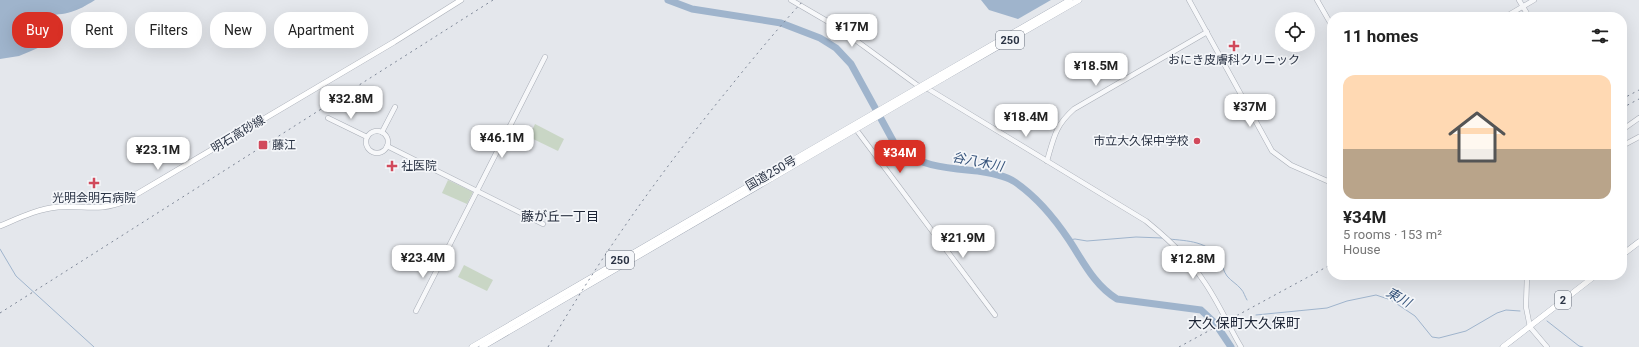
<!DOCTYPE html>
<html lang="en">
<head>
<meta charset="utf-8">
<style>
	body { margin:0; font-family:Roboto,"Noto Sans JP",sans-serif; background:#f6f6f6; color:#222; height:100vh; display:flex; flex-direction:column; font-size:15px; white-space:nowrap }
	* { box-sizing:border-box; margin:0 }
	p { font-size:13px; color:#767676 }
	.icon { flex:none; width:22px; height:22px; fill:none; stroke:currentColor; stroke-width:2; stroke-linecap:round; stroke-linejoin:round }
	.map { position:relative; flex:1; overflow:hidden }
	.drawer { position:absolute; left:1327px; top:12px; width:300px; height:268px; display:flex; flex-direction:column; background:#fff; border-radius:16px; box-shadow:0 4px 16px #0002 }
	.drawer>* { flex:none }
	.top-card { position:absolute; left:12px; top:12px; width:380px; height:36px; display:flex; gap:8px }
	.tools { position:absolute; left:1275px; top:12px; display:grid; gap:8px }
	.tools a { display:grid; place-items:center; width:40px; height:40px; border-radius:50%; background:#fff; box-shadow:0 4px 16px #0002; font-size:20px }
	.price { position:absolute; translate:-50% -34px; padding:0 9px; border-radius:8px; background:#fff; color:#222; font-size:13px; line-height:26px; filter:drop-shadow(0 1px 2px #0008) }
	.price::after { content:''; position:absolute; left:50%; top:24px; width:12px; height:9px; margin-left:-6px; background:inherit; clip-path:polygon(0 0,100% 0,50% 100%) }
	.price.active { background:#d93025; color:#fff }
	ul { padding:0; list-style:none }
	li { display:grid; align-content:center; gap:8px; height:212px; padding:0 16px }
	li+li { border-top:1px solid #e0e0e0 }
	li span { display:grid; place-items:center; height:124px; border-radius:12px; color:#555 }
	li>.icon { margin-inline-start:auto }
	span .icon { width:72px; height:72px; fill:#fffc; stroke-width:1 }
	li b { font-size:17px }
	h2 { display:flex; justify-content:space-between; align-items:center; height:48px; padding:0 16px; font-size:17px }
	.pill { padding:0 14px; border-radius:16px; background:#fff; box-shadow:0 4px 16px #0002; font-size:14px; line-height:36px }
	.pill.active { background:#d93025; color:#fff }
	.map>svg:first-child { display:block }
	.green { fill:#c9d6c5 }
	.water { fill:#9fb4cc }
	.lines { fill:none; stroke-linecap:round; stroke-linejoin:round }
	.stream { stroke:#9fb4cc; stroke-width:1 }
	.river { stroke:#9fb4cc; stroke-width:7 }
	.tertiary-casing { stroke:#a9aeb7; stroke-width:5.5 }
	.secondary-casing { stroke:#a9aeb7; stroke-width:6 }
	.trunk-casing { stroke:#8b94a3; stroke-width:6 }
	.tertiary { stroke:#f7f8fa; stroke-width:4.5 }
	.secondary { stroke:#fff; stroke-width:5 }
	.trunk { stroke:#fff; stroke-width:5.5 }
	.rail { stroke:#7d8696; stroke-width:1; stroke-dasharray:2 4; stroke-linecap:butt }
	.trunk-bridge-casing { stroke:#8b94a3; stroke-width:6; stroke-linecap:butt }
	.trunk-bridge { stroke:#fff; stroke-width:5.5 }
	.poi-dot { fill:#d1495b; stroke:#f4f6f9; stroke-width:1.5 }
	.labels { text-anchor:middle; stroke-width:3.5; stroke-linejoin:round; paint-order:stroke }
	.shield { fill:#f4f6f9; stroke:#676e7b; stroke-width:1 }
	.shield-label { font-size:11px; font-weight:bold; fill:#2b3445 }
	.poi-label { font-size:12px; fill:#2b3445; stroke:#f4f6f9 }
	.street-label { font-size:12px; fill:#2b3445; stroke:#f4f6f9 }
	.water-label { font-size:13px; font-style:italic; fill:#34527a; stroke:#f4f6f9 }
	.neighbourhood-label { font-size:13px; fill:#1d2536; stroke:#f4f6f9 }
	.quarter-label { font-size:14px; fill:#1d2536; stroke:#f4f6f9 }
</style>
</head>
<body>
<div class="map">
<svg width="1639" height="347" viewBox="0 0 1639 347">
	<rect width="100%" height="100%" fill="#e4e7ec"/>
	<g class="green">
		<polygon points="535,124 564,139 558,151 529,137"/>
		<polygon points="448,180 473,192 467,204 442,193"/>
		<polygon points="464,265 493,280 487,291 458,277"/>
	</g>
	<g class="water">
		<path d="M0 0H95C76 12 67 15 44 15L54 31 40 47 31 51 19 56 0 59Z"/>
		<polygon points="981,0 1051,0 1018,19 989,10"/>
	</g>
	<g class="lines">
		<g class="stream">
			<path d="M1169 239C1188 241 1208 241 1219 259 1223 265 1223 271 1227 276 1231 281 1237 284 1241 289 1244 292 1245 297 1247 300"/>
			<polyline points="1069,240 1075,239 1087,241 1136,237 1162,238"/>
			<polyline points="0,249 16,276 94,347"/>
			<polyline points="1256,315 1327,308 1347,301 1376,295 1391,300 1415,316 1432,337 1439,338 1466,331 1497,313 1506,310 1520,311"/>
			<polyline points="1547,321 1579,346 1583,347"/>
		</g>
		<path class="river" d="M668 0 692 9 781 23 820 38 836 48 851 64 897 148C920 167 949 168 978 171 990 173 1005 175 1015 182 1037 197 1055 219 1069 240 1083 261 1094 285 1117 299L1201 310 1215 323 1231 347"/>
		<g class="tertiary-casing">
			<g id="tertiary">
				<path d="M791 0 839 28 917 85 930 90 1146 221C1167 238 1188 257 1203 280 1218 301 1228 325 1241 347"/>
				<polyline points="1189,0 1272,151 1291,165 1332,183"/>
				<polyline points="1317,0 1332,26"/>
				<polyline points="1519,0 1529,17"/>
				<polyline points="1505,17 1534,0"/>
				<polyline points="328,118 367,137"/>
				<polyline points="1622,130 1639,118"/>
				<circle cx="377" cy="142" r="11"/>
				<polyline points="382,132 395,107"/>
				<polyline points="858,132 995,315"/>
				<polyline points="387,146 543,224"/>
				<polyline points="1622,146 1639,137"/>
				<path d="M1047 161C1054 137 1055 126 1074 109L1207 32"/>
				<polyline points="1527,275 1526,307 1530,327 1547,347"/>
				<polyline points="416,311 545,57"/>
			</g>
		</g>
		<g class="secondary-casing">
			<path id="secondary" d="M0 226C19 218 37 209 58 207 84 205 100 212 125 201L394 42 461 0"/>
		</g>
		<g class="trunk-casing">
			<g id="trunk">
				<polyline points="940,75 1070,0"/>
				<polyline points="942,79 1079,0"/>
				<polyline points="1622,255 1639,242"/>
				<polyline points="472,347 769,174"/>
				<polyline points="482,347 772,178"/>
				<polyline points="1503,347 1596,275"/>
			</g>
		</g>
		<use href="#tertiary" class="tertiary"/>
		<use href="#secondary" class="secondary"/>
		<use href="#trunk" class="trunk"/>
		<g class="rail">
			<polyline points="1622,99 1639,90"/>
			<polyline points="1622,108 1639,99"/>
			<polyline points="0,313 493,0"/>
			<path d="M548 347C600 257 660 173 726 92 751 61 777 29 804 0"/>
			<polyline points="1179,347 1332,264"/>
		</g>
		<g class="trunk-bridge-casing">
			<g id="trunk-bridge">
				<polyline points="769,174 940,75"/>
				<polyline points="772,178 942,79"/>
			</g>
		</g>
		<use href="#trunk-bridge" class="trunk-bridge"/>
	</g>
	<g class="poi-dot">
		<path d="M1232 40h4v4h4v4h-4v4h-4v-4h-4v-4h4z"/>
		<circle cx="1197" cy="141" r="4"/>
		<rect x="258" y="140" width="10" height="10" rx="2"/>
		<path d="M390 160h4v4h4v4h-4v4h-4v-4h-4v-4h4z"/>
		<path d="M92 177h4v4h4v4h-4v4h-4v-4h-4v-4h4z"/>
	</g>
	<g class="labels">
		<g class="shield">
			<rect x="996" y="31" width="28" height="18" rx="3"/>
			<rect x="606" y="251" width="28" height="18" rx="3"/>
			<rect x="1555" y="291" width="16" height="18" rx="3"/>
		</g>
		<g class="shield-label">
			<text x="1010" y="44">250</text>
			<text x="620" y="264">250</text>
			<text x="1563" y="304">2</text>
		</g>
		<g class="poi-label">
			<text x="1234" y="64">おにき皮膚科クリニック</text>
			<text x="1189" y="145" text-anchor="end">市立大久保中学校</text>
			<text x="272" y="149" text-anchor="start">藤江</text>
			<text x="401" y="170" text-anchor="start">社医院</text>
			<text x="94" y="202">光明会明石病院</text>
		</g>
		<g class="street-label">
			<text transform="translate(238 134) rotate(-31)" y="4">明石高砂線</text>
			<text transform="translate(771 173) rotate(-30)" y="4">国道250号</text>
		</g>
		<g class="water-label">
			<text transform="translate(978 161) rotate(11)" y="5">谷八木川</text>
			<text transform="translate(1399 297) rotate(29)" y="5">東川</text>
		</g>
		<g class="neighbourhood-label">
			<text x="560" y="221">藤が丘一丁目</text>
		</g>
		<g class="quarter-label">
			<text x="1244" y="328">大久保町大久保町</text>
		</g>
	</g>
</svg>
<div class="tools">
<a><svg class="icon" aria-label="locate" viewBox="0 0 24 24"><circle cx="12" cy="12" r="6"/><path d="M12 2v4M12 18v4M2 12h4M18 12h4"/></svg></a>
</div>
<b class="price" style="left:852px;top:48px">¥17M</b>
<b class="price" style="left:1096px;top:87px">¥18.5M</b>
<b class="price" style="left:351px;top:120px">¥32.8M</b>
<b class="price" style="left:1250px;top:128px">¥37M</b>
<b class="price" style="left:1026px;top:138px">¥18.4M</b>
<b class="price" style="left:502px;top:159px">¥46.1M</b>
<b class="price" style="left:158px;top:171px">¥23.1M</b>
<b class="price active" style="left:900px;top:174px">¥34M</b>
<b class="price" style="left:963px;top:259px">¥21.9M</b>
<b class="price" style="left:423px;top:279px">¥23.4M</b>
<b class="price" style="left:1193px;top:280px">¥12.8M</b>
<div class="top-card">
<a class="pill active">Buy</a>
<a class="pill">Rent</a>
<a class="pill">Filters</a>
<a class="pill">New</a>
<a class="pill">Apartment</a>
</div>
<section class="drawer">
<h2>11 homes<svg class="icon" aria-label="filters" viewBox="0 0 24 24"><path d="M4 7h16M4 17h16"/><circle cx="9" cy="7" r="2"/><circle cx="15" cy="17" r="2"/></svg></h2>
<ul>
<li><span style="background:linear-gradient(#ffd9b3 60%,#b9a48a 0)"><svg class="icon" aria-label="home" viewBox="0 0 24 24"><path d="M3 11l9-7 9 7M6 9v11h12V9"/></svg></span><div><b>¥34M</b><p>5 rooms · 153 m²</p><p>House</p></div></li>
</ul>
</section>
</div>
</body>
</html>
